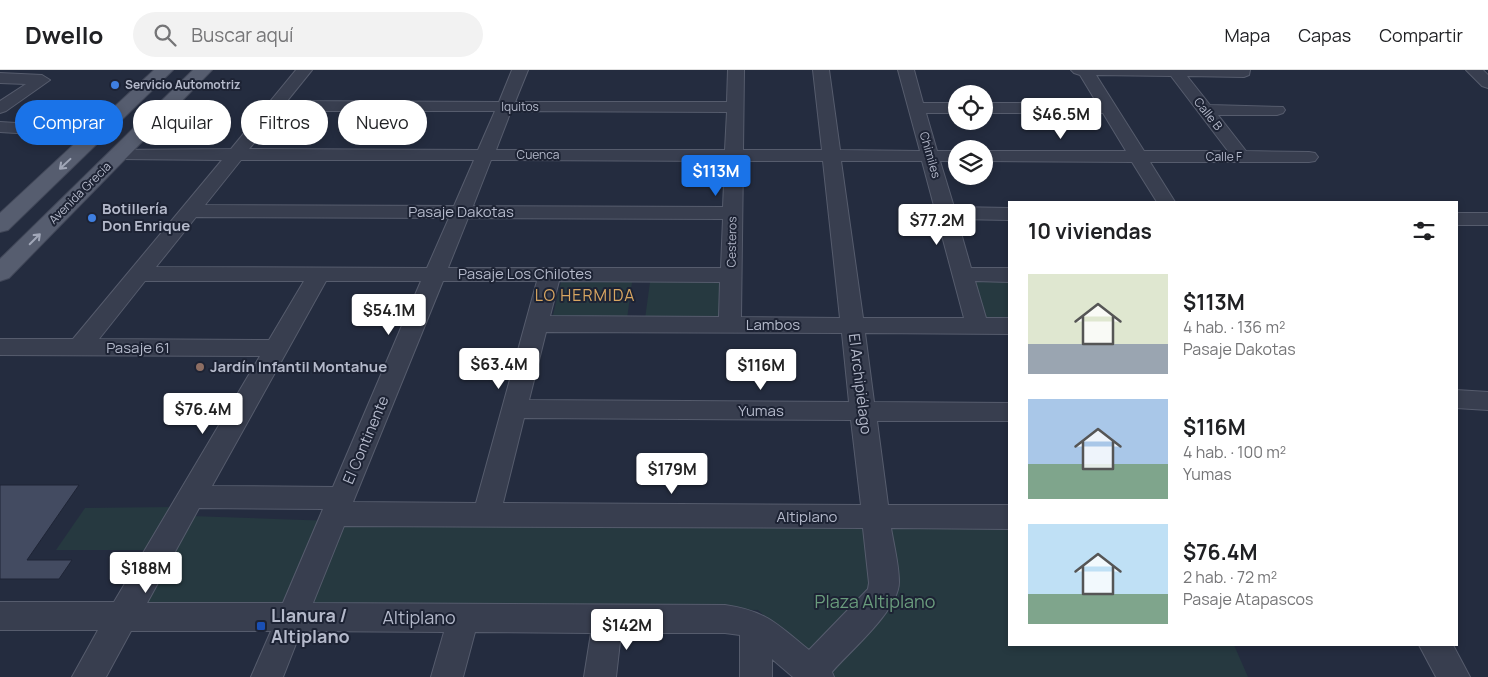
<!DOCTYPE html>
<html lang="es">
<head>
<meta charset="utf-8">
<style>
	body { margin:0; font-family:Manrope,sans-serif; background:#f2f2f2; color:#202124; height:100vh; display:flex; flex-direction:column; font-size:19px; white-space:nowrap }
	* { box-sizing:border-box; margin:0 }
	p { font-size:16px; color:#757577 }
	.icon { flex:none; width:28px; height:28px; fill:none; stroke:currentColor; stroke-width:2; stroke-linecap:round; stroke-linejoin:round }
	.map { position:relative; flex:1; overflow:hidden }
	.sheet { position:absolute; left:1008px; top:131px; width:450px; height:445px; display:flex; flex-direction:column; background:#fff; border-radius:0px; box-shadow:0 2px 8px #0003 }
	.sheet>* { flex:none }
	.guide { position:absolute; left:15px; top:30px; width:475px; height:45px; display:flex; gap:10px }
	.buttons { position:absolute; left:948px; top:15px; display:grid; gap:10px }
	.buttons a { display:grid; place-items:center; width:45px; height:45px; border-radius:50%; background:#fff; box-shadow:0 2px 8px #0003; font-size:25px }
	.price { position:absolute; translate:-50% -42px; padding:0 11px; border-radius:5px; background:#fff; color:#222; font-size:16px; line-height:32px; filter:drop-shadow(0 1px 2px #0008) }
	.price::after { content:''; position:absolute; left:50%; top:30px; width:15px; height:11px; margin-left:-8px; background:inherit; clip-path:polygon(0 0,100% 0,50% 100%) }
	.price.on { background:#1a73e8; color:#fff }
	ul { padding:0; list-style:none }
	li { display:flex; align-items:center; gap:15px; height:125px; padding:0 20px }
	li span { display:grid; place-items:center; flex:none; width:140px; height:100px; border-radius:0px; color:#555 }
	li>.icon { margin-inline-start:auto }
	span .icon { width:60px; height:60px; fill:#fffc; stroke-width:1 }
	li b { font-size:21px }
	h2 { display:flex; justify-content:space-between; align-items:center; height:60px; padding:0 20px; font-size:21px }
	.chip { padding:0 18px; border-radius:22px; background:#fff; box-shadow:0 2px 8px #0003; font-size:18px; line-height:45px }
	.chip.on { background:#1a73e8; color:#fff }
	header { display:flex; align-items:center; gap:30px; box-sizing:border-box; height:70px; padding:0 25px; background:#fff; border-bottom:1px solid #e0e0e0 }
	header strong { font-size:24px }
	nav { display:flex; gap:28px; margin-inline-start:auto; font-size:18px }
	.search { width:350px; height:45px; background:#f2f2f2; display:flex; align-items:center; gap:12px; box-sizing:border-box; padding:0 18px; border-radius:28px; color:#757577; font-size:19px }
	.map>svg:first-child { display:block }
	.green { fill:#263940 }
	.building { fill:#434b61; stroke:#1f2536 }
	.lines { fill:none; stroke-linecap:round; stroke-linejoin:round }
	.minor-casing { stroke:#565c6d; stroke-width:2 }
	.major-casing { stroke:#414758; stroke-width:2 }
	.minor { fill:#383e4f; fill-rule:evenodd }
	.major { fill:#565d6f; fill-rule:evenodd }
	.oneway { stroke:#a1a7b8 }
	.shop-dot { fill:#3f7fe0; stroke:#1d2334; stroke-width:2 }
	.education-dot { fill:#8d6e63; stroke:#1d2334; stroke-width:2 }
	.transit-dot { fill:#1a4fb4; stroke:#1d2334; stroke-width:2 }
	.labels { text-anchor:middle; stroke-width:4; stroke-linejoin:round; paint-order:stroke }
	.far-poi-label { font-size:12px; font-weight:bold; fill:#b4b9ca; stroke:#1d2334; text-anchor:start }
	.far-street-label { font-size:12px; fill:#b4b9ca; stroke:#1d2334 }
	.poi-label { font-size:15px; font-weight:bold; fill:#b4b9ca; stroke:#1d2334; text-anchor:start }
	.street-label { font-size:15px; fill:#b4b9ca; stroke:#1d2334 }
	.neighbourhood-label { font-size:16px; letter-spacing:1px; fill:#d8a661; stroke:#1d2334 }
	.near-park-label { font-size:18px; fill:#6a9c7d; stroke:#1d2334 }
	.near-poi-label { font-size:18px; font-weight:bold; fill:#b4b9ca; stroke:#1d2334; text-anchor:start }
	.near-street-label { font-size:18px; fill:#b4b9ca; stroke:#1d2334 }
</style>
</head>
<body>
<header>
<strong>Dwello</strong>
<div class="search"><svg class="icon" aria-label="search" viewBox="0 0 24 24"><circle cx="10" cy="10" r="6"/><path d="M15 15l6 6"/></svg>Buscar aquí</div>
<nav><a>Mapa</a><a>Capas</a><a>Compartir</a></nav>
</header>
<div class="map">
<svg width="1488" height="607" viewBox="0 0 1488 607">
	<rect width="100%" height="100%" fill="#242c3f"/>
	<g class="green">
		<polygon points="967,206 1009,207 1009,253 981,253"/>
		<polygon points="561,212 632,212 627,249 552,249"/>
		<polygon points="650,212 721,212 720,249 645,249"/>
		<polygon points="172,437 148,480 56,480 85,438"/>
		<polygon points="191,446 332,451 1009,459 1009,575 1234,575 1248,607 831,607 758,540 142,533"/>
	</g>
	<polygon class="building" points="0,415 79,415 27,490 72,490 59,509 0,509"/>
	<g class="lines">
		<g class="minor-casing">
			<g id="minor">
				<path d="M296 0H312L287 31 499 32 512 0H528L515 32H727L728 0H744L743 80H822L813 0H829L840 80 920 81 898 0H914L923 33H956V43H926L937 81H956V91H940L954 137 1009 138V150L957 149 971 198H1009V212L975 211 986 248H1009V264L865 263 874 332 1009 333V351H877L888 435H1009V459L891 458C894 476 899 495 899 512 899 540 850 581 832 602L834 607H793L772 589V607H740V565L725 563H621L616 607H584L591 563 475 562 463 607H431L444 562 301 561 283 607H251L271 561H131L106 607H72L98 560H0V532H114L260 286 0 285V269H73L222 90 120 89 114 88 111 84 114 80 231 79ZM280 41H495L478 80 249 79ZM511 41 727 42 725 80H496ZM241 90H474L454 136 205 135ZM491 90 725 91 723 137 473 136ZM743 91H823L840 248 741 247ZM841 91H922L964 248H863ZM196 147 449 148 427 198 156 197ZM468 148 723 149 721 198H448ZM145 211H304L269 270 99 269ZM326 211H421L333 417 212 416ZM443 211H537L476 433 353 432ZM559 211 720 212 719 247 550 246ZM546 262 842 263 849 332 529 330ZM524 348 851 350 861 435 503 433ZM199 438 323 439 283 533H147ZM344 456 863 458 869 513 868 519 809 580C778 555 767 541 725 535L313 533Z"/>
				<path d="M1071 0H1250L1249 5 1244 7 1187 6 1210 35 1283 37 1285 40 1283 43 1277 45H1218L1246 81 1309 82 1315 83 1318 87 1315 91 1309 92H1150L1175 132H1157L1132 92 984 91V81H1126L1103 43H984V33H1097L1080 5 1074 3ZM1096 5 1171 6 1228 81H1144Z"/>
				<polygon points="1466,0 1483,0 1488,5 1488,18 1482,16"/>
				<polygon points="0,3 42,5 50,10 6,41 0,43 0,31 26,14 0,13"/>
				<polygon points="0,52 98,58 104,59 107,63 104,67 98,68 0,62"/>
				<rect x="1456" y="143" width="32" height="12"/>
				<polygon points="1456,320 1488,322 1488,340 1456,338"/>
				<polygon points="1419,575 1453,575 1470,607 1436,607"/>
			</g>
		</g>
		<g class="major-casing">
			<g id="major">
				<polygon points="154,0 173,0 8,160 0,162 0,143"/>
				<polygon points="193,0 212,0 9,208 0,211 0,189"/>
			</g>
		</g>
		<use href="#minor" class="minor"/>
		<use href="#major" class="major"/>
	</g>
	<defs><path id="oneway-shaft" d="M-6 0H5M1.5-3L5.5 0L1.5 3" fill="none" stroke-width="1.6" stroke-linecap="round" stroke-linejoin="round" transform="scale(1.25)"/></defs>
	<g class="oneway">
		<use href="#oneway-shaft" transform="translate(65 94) rotate(137)"/>
		<use href="#oneway-shaft" transform="translate(35 169) rotate(-45)"/>
	</g>
	<g class="shop-dot">
		<circle cx="115" cy="15" r="5"/>
		<circle cx="92" cy="148" r="5"/>
	</g>
	<circle class="education-dot" cx="200" cy="297" r="5"/>
	<rect class="transit-dot" x="256" y="551" width="10" height="10" rx="2.5"/>
	<g class="labels">
		<g class="far-poi-label">
			<text x="125" y="19">Servicio Automotriz</text>
		</g>
		<g class="far-street-label">
			<text x="520" y="41">Iquitos</text>
			<text transform="translate(1208 44) rotate(52)" y="4">Calle B</text>
			<text x="538" y="89">Cuenca</text>
			<text transform="translate(930 85) rotate(74)" y="4">Chimiles</text>
			<text x="1224" y="91">Calle F</text>
			<text transform="translate(80 123) rotate(-45)" y="4">Avenida Grecia</text>
			<text transform="translate(732 172) rotate(-89)" y="4">Cesteros</text>
		</g>
		<g class="poi-label">
			<text x="102" y="144">Botillería<tspan x="102" dy="17">Don Enrique</tspan></text>
			<text x="210" y="302">Jardín Infantil Montahue</text>
		</g>
		<g class="street-label">
			<text x="461" y="147">Pasaje Dakotas</text>
			<text x="525" y="209">Pasaje Los Chilotes</text>
			<text x="773" y="260">Lambos</text>
			<text x="138" y="283">Pasaje 61</text>
			<text transform="translate(860 314) rotate(83)" y="5">El Archipiélago</text>
			<text x="761" y="346">Yumas</text>
			<text transform="translate(366 370) rotate(-67)" y="5">El Continente</text>
			<text x="807" y="452">Altiplano</text>
		</g>
		<g class="neighbourhood-label">
			<text x="585" y="231">LO HERMIDA</text>
		</g>
		<g class="near-park-label">
			<text x="875" y="538">Plaza Altiplano</text>
		</g>
		<g class="near-poi-label">
			<text x="271" y="552">Llanura /<tspan x="271" dy="21">Altiplano</tspan></text>
		</g>
		<g class="near-street-label">
			<text x="419" y="554">Altiplano</text>
		</g>
	</g>
</svg>
<div class="buttons">
<a><svg class="icon" aria-label="locate" viewBox="0 0 24 24"><circle cx="12" cy="12" r="6"/><path d="M12 2v4M12 18v4M2 12h4M18 12h4"/></svg></a>
<a><svg class="icon" aria-label="layers" viewBox="0 0 24 24"><path d="M12 4l9 5-9 5-9-5zM3 14l9 5 9-5"/></svg></a>
</div>
<b class="price" style="left:1061px;top:70px">$46.5M</b>
<b class="price on" style="left:716px;top:127px">$113M</b>
<b class="price" style="left:937px;top:176px">$77.2M</b>
<b class="price" style="left:389px;top:266px">$54.1M</b>
<b class="price" style="left:499px;top:320px">$63.4M</b>
<b class="price" style="left:761px;top:321px">$116M</b>
<b class="price" style="left:203px;top:365px">$76.4M</b>
<b class="price" style="left:672px;top:425px">$179M</b>
<b class="price" style="left:146px;top:524px">$188M</b>
<b class="price" style="left:627px;top:581px">$142M</b>
<div class="guide">
<a class="chip on">Comprar</a>
<a class="chip">Alquilar</a>
<a class="chip">Filtros</a>
<a class="chip">Nuevo</a>
</div>
<section class="sheet">
<h2>10 viviendas<svg class="icon" aria-label="filters" viewBox="0 0 24 24"><path d="M4 7h16M4 17h16"/><circle cx="9" cy="7" r="2"/><circle cx="15" cy="17" r="2"/></svg></h2>
<ul>
<li><span style="background:linear-gradient(#dfe7d0 70%,#9aa5b1 0)"><svg class="icon" aria-label="home" viewBox="0 0 24 24"><path d="M3 11l9-7 9 7M6 9v11h12V9"/></svg></span><div><b>$113M</b><p>4 hab. · 136 m²</p><p>Pasaje Dakotas</p></div></li>
<li><span style="background:linear-gradient(#a9c7e8 65%,#7fa58c 0)"><svg class="icon" aria-label="home" viewBox="0 0 24 24"><path d="M3 11l9-7 9 7M6 9v11h12V9"/></svg></span><div><b>$116M</b><p>4 hab. · 100 m²</p><p>Yumas</p></div></li>
<li><span style="background:linear-gradient(#bfe0f5 70%,#7fa58c 0)"><svg class="icon" aria-label="home" viewBox="0 0 24 24"><path d="M3 11l9-7 9 7M6 9v11h12V9"/></svg></span><div><b>$76.4M</b><p>2 hab. · 72 m²</p><p>Pasaje Atapascos</p></div></li>
</ul>
</section>
</div>
</body>
</html>
